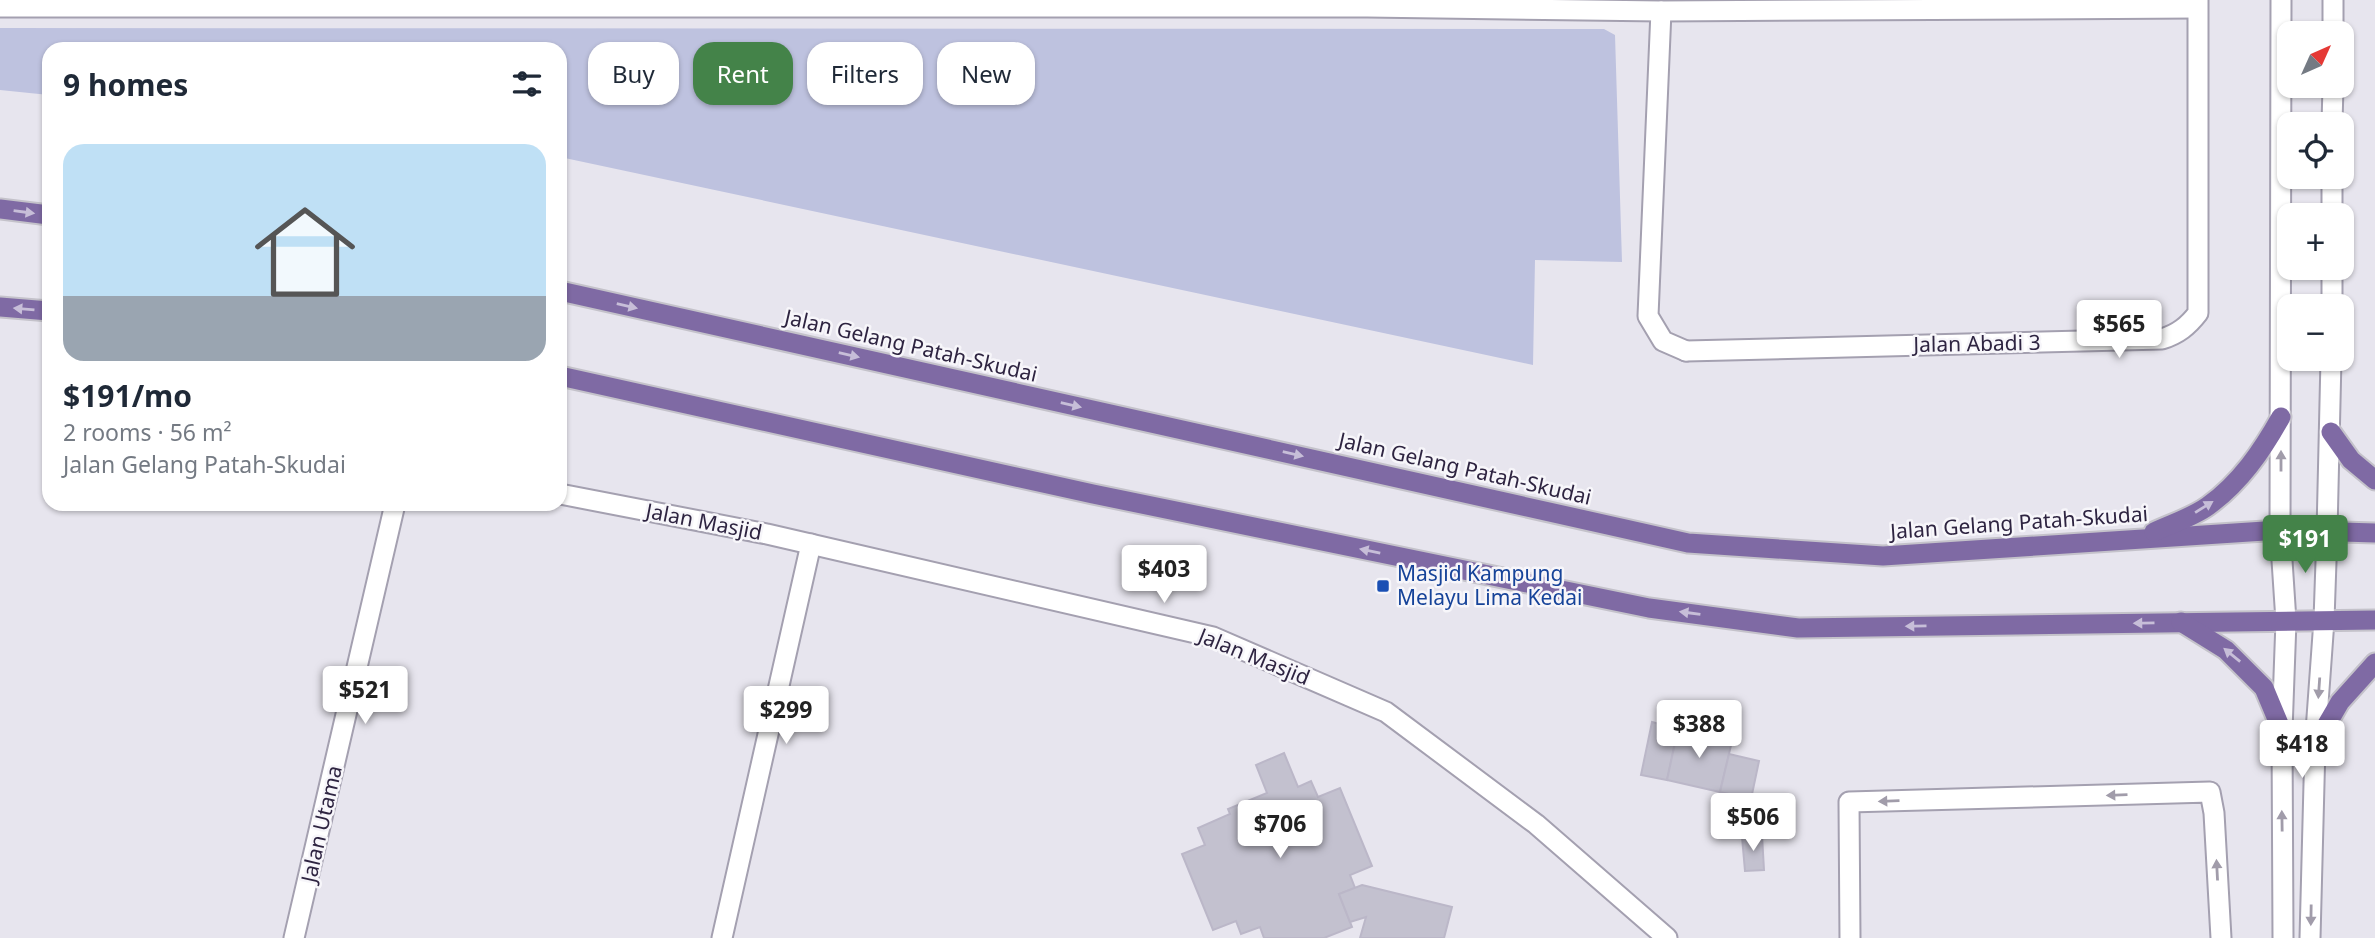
<!DOCTYPE html>
<html lang="en">
<head>
<meta charset="utf-8">
<style>
	body { margin:0; font-family:"Noto Sans",sans-serif; background:#f2f2f3; color:#1f2937; height:100vh; display:flex; flex-direction:column; font-size:26px; white-space:nowrap }
	* { box-sizing:border-box; margin:0 }
	p { font-size:23px; color:#747a83 }
	.icon { flex:none; width:38px; height:38px; fill:none; stroke:currentColor; stroke-width:2; stroke-linecap:round; stroke-linejoin:round }
	.map { position:relative; flex:1; overflow:hidden }
	.drawer { position:absolute; left:42px; top:42px; width:525px; height:469px; display:flex; flex-direction:column; background:#fff; border-radius:21px; box-shadow:0 2px 5px #0004 }
	.drawer>* { flex:none }
	.top-card { position:absolute; left:588px; top:42px; width:665px; height:63px; display:flex; gap:14px }
	.needle { width:46px; rotate:45deg }
	.tools { position:absolute; left:2277px; top:21px; display:grid; gap:14px }
	.tools a { display:grid; place-items:center; width:77px; height:77px; border-radius:14px; background:#fff; box-shadow:0 2px 5px #0004; font-size:35px }
	.price { position:absolute; translate:-50% -60px; padding:0 16px; border-radius:7px; background:#fff; color:#222; font-size:23px; line-height:46px; filter:drop-shadow(0 2px 4px #0008) }
	.price::after { content:''; position:absolute; left:50%; top:42px; width:21px; height:16px; margin-left:-10px; background:inherit; clip-path:polygon(0 0,100% 0,50% 100%) }
	.price.on { background:#448349; color:#fff }
	ul { padding:0; list-style:none }
	li { display:grid; align-content:center; gap:14px; height:371px; padding:0 21px }
	li span { display:grid; place-items:center; height:217px; border-radius:21px; color:#555 }
	li>.icon { margin-inline-start:auto }
	span .icon { width:126px; height:126px; fill:#fffc; stroke-width:1 }
	li b { font-size:30px }
	h2 { display:flex; justify-content:space-between; align-items:center; height:84px; padding:0 21px; font-size:30px }
	.pill { padding:0 24px; border-radius:21px; background:#fff; box-shadow:0 2px 5px #0004; font-size:24px; line-height:63px }
	.pill.on { background:#448349; color:#fff }
	.map>svg:first-child { display:block }
	.green { fill:#bec2df }
	.building { fill:#c3c1cf; stroke:#bbb7c8; stroke-width:2 }
	.lines { fill:none; stroke-linecap:round; stroke-linejoin:round }
	.service-casing { stroke:#a4a0b0; stroke-width:23 }
	.minor-casing { stroke:#a4a0b0; stroke-width:23 }
	.tertiary-casing { stroke:#a4a0b0; stroke-width:23 }
	.primary-casing { stroke:#c4c2ca; stroke-width:23 }
	.service { stroke:#fff; stroke-width:19 }
	.minor { stroke:#fff; stroke-width:19 }
	.tertiary { stroke:#fff; stroke-width:19 }
	.primary { stroke:#7f6aa4; stroke-width:19 }
	.oneway { fill:#c7bed8 }
	.oneway2 { fill:#a19caa }
	.transit-dot { fill:#1a4fb4; stroke:#f7f6fa; stroke-width:2.5 }
	.labels { text-anchor:middle; stroke-width:5; stroke-linejoin:round; paint-order:stroke }
	.street-label { font-size:21px; fill:#2e2441; stroke:#f7f6fa }
	.transit-label { font-size:21px; fill:#164399; stroke:#f7f6fa; text-anchor:start }
</style>
</head>
<body>
<div class="map">
<svg width="2375" height="938" viewBox="0 0 2375 938">
	<rect width="100%" height="100%" fill="#e7e5ee"/>
	<polygon class="green" points="0,28 1604,29 1615,35 1622,262 1535,260 1533,365 560,157 560,49 49,49 49,95 0,90"/>
	<g class="building">
		<polygon points="1652,722 1678,729 1667,780 1641,775"/>
		<polygon points="1678,729 1732,741 1720,792 1667,780"/>
		<polygon points="1284,753 1298,787 1311,781 1318,797 1340,788 1372,866 1350,875 1355,888 1339,894 1352,927 1324,938 1264,938 1260,927 1241,934 1236,921 1213,930 1182,854 1205,845 1198,828 1230,814 1228,809 1267,793 1256,765"/>
		<polygon points="1729,754 1759,761 1751,799 1720,792"/>
		<polygon points="1762,835 1764,870 1745,871 1742,837"/>
		<polygon points="1362,885 1452,907 1444,938 1360,938 1366,917 1350,922 1339,894"/>
	</g>
	<g class="lines">
		<g class="service-casing">
			<g id="service">
				<polyline points="1661,11 1648,316 1663,341 1686,351"/>
				<polyline points="1850,938 1849,802 2210,792 2214,813 2221,938"/>
			</g>
		</g>
		<g class="minor-casing">
			<g id="minor">
				<polyline points="0,7 1367,7 1661,11 2197,8"/>
				<polyline points="2333,33 2333,0"/>
				<polyline points="2332,124 2333,86"/>
				<polyline points="2332,215 2332,177"/>
				<polyline points="2332,306 2332,268"/>
				<path d="M1686 351 2162 339C2178 334 2188 326 2198 313V0"/>
				<polyline points="560,494 767,534 1213,637 1386,712 1536,824 1667,938"/>
				<polyline points="2280,530 2281,0"/>
				<polyline points="2327,532 2331,359"/>
				<polyline points="294,938 395,504"/>
				<polyline points="722,938 811,544"/>
			</g>
		</g>
		<g class="tertiary-casing">
			<g id="tertiary">
				<polyline points="2280,530 2286,621 2282,731 2283,938"/>
				<polyline points="2310,938 2315,745 2324,620 2327,532"/>
			</g>
		</g>
		<g class="primary-casing">
			<g id="primary">
				<polyline points="0,209 49,215"/>
				<polyline points="560,291 1688,543 1883,556 2280,530 2375,533"/>
				<polyline points="0,307 49,311"/>
				<polyline points="560,376 1093,494 1649,608 1798,628 2375,620"/>
				<polyline points="2331,432 2351,460 2375,480"/>
				<path d="M2154 532C2171 524 2193 517 2208 506 2240 483 2262 451 2281 417"/>
				<polyline points="2181,622 2226,650 2264,688 2282,731"/>
				<polyline points="2315,745 2340,702 2375,663"/>
			</g>
		</g>
		<use href="#service" class="service"/>
		<use href="#minor" class="minor"/>
		<use href="#tertiary" class="tertiary"/>
		<use href="#primary" class="primary"/>
	</g>
	<defs><path id="oneway-solid" d="M-6-.8H1V-3.2L6.5 0L1 3.2V.8H-6Z" transform="scale(1.75)"/></defs>
	<g class="oneway">
		<use href="#oneway-solid" transform="translate(24 212) rotate(8)"/>
		<use href="#oneway-solid" transform="translate(627 306) rotate(13)"/>
		<use href="#oneway-solid" transform="translate(24 309) rotate(-175)"/>
		<use href="#oneway-solid" transform="translate(849 355) rotate(13)"/>
		<use href="#oneway-solid" transform="translate(1071 405) rotate(13)"/>
		<use href="#oneway-solid" transform="translate(1293 454) rotate(13)"/>
		<use href="#oneway-solid" transform="translate(2204 507) rotate(-32)"/>
		<use href="#oneway-solid" transform="translate(1370 551) rotate(-168)"/>
		<use href="#oneway-solid" transform="translate(1690 613) rotate(-172)"/>
		<use href="#oneway-solid" transform="translate(2144 623) rotate(179)"/>
		<use href="#oneway-solid" transform="translate(1916 626) rotate(179)"/>
		<use href="#oneway-solid" transform="translate(2232 655) rotate(-141)"/>
	</g>
	<g class="oneway2">
		<use href="#oneway-solid" transform="translate(2281 461) rotate(-90)"/>
		<use href="#oneway-solid" transform="translate(2319 688) rotate(94)"/>
		<use href="#oneway-solid" transform="translate(2117 795) rotate(178)"/>
		<use href="#oneway-solid" transform="translate(1889 801) rotate(178)"/>
		<use href="#oneway-solid" transform="translate(2282 821) rotate(-91)"/>
		<use href="#oneway-solid" transform="translate(2217 870) rotate(-93)"/>
		<use href="#oneway-solid" transform="translate(2311 915) rotate(91)"/>
	</g>
	<rect class="transit-dot" x="1376" y="579" width="14" height="14" rx="3.5"/>
	<g class="labels">
		<g class="street-label">
			<text transform="translate(1977 344) rotate(-1)" y="7">Jalan Abadi 3</text>
			<text transform="translate(911 346) rotate(13)" y="7">Jalan Gelang Patah-Skudai</text>
			<text transform="translate(1465 469) rotate(13)" y="7">Jalan Gelang Patah-Skudai</text>
			<text transform="translate(704 522) rotate(11)" y="7">Jalan Masjid</text>
			<text transform="translate(2019 523) rotate(-4)" y="7">Jalan Gelang Patah-Skudai</text>
			<text transform="translate(1254 657) rotate(22)" y="7">Jalan Masjid</text>
			<text transform="translate(322 824) rotate(-77)" y="7">Jalan Utama</text>
		</g>
		<g class="transit-label">
			<text x="1397" y="581">Masjid Kampung<tspan x="1397" dy="24">Melayu Lima Kedai</tspan></text>
		</g>
	</g>
</svg>
<div class="tools">
<a><svg class="needle" viewBox="-14 -14 28 28"><path d="M0-13l5 13h-10z" fill="#e53935"/><path d="M0 13l5-13h-10z" fill="#747a83"/></svg></a>
<a><svg class="icon" aria-label="locate" viewBox="0 0 24 24"><circle cx="12" cy="12" r="6"/><path d="M12 2v4M12 18v4M2 12h4M18 12h4"/></svg></a>
<a>+</a>
<a>−</a>
</div>
<b class="price" style="left:2119px;top:360px">$565</b>
<b class="price on" style="left:2305px;top:575px">$191</b>
<b class="price" style="left:1164px;top:605px">$403</b>
<b class="price" style="left:365px;top:726px">$521</b>
<b class="price" style="left:786px;top:746px">$299</b>
<b class="price" style="left:1699px;top:760px">$388</b>
<b class="price" style="left:2302px;top:780px">$418</b>
<b class="price" style="left:1753px;top:853px">$506</b>
<b class="price" style="left:1280px;top:860px">$706</b>
<div class="top-card">
<a class="pill">Buy</a>
<a class="pill on">Rent</a>
<a class="pill">Filters</a>
<a class="pill">New</a>
</div>
<section class="drawer">
<h2>9 homes<svg class="icon" aria-label="filters" viewBox="0 0 24 24"><path d="M4 7h16M4 17h16"/><circle cx="9" cy="7" r="2"/><circle cx="15" cy="17" r="2"/></svg></h2>
<ul>
<li><span style="background:linear-gradient(#bfe0f5 70%,#9aa5b1 0)"><svg class="icon" aria-label="home" viewBox="0 0 24 24"><path d="M3 11l9-7 9 7M6 9v11h12V9"/></svg></span><div><b>$191/mo</b><p>2 rooms · 56 m²</p><p>Jalan Gelang Patah-Skudai</p></div></li>
</ul>
</section>
</div>
</body>
</html>
